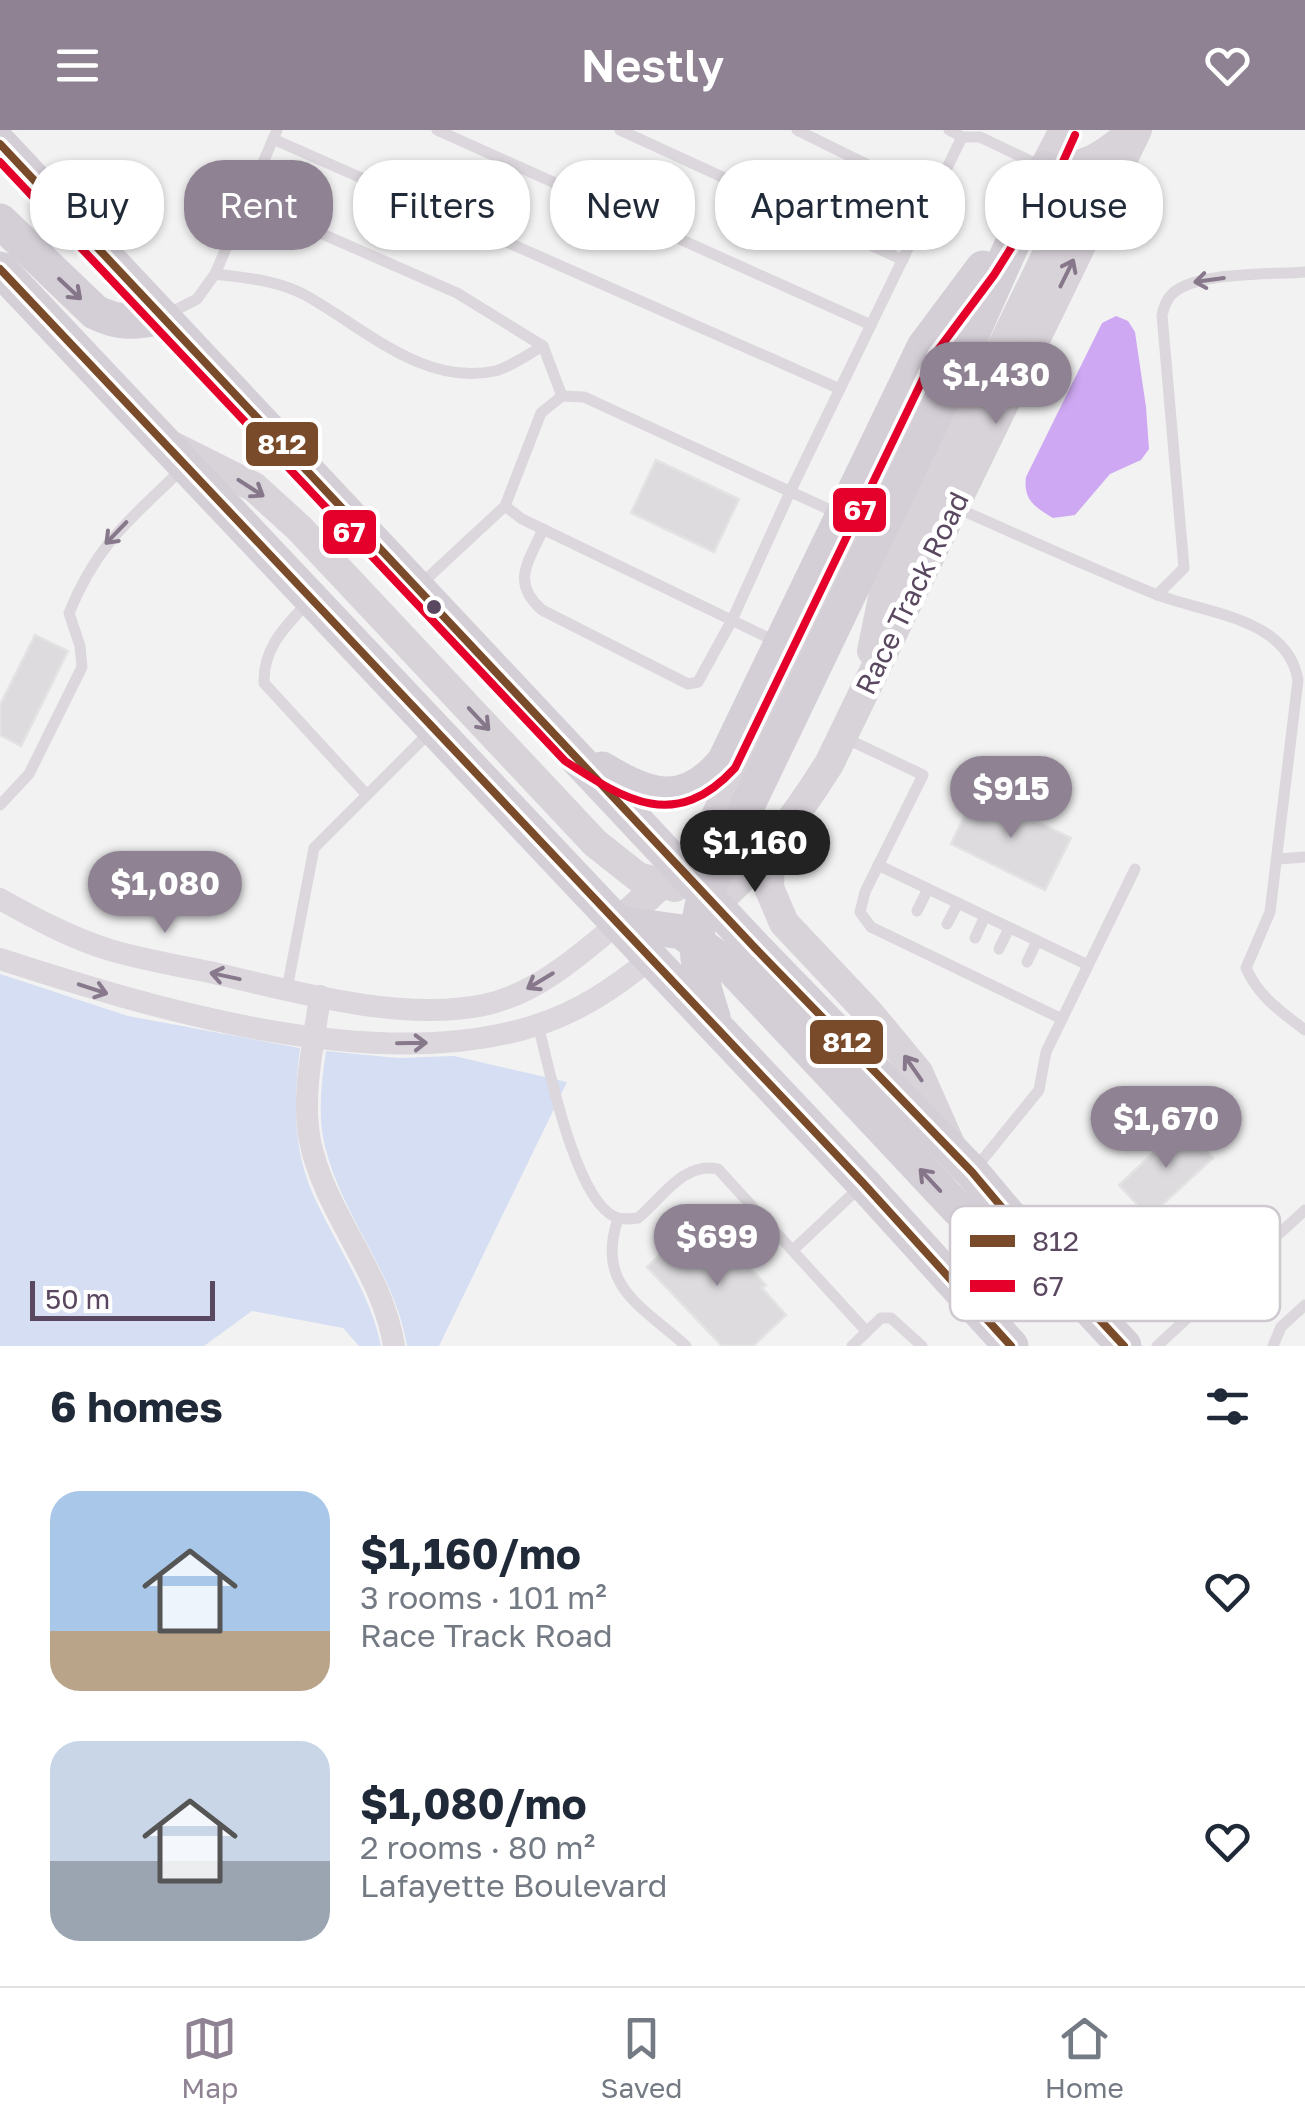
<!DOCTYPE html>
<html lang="en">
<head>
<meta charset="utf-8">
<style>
	body { margin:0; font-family:"Golos Text",sans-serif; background:#f6f6f7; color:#1f2937; height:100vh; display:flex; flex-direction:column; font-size:38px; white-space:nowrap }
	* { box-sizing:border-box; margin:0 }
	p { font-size:32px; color:#747a83 }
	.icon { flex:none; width:55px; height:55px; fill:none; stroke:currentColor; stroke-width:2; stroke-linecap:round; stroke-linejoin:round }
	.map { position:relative; height:1216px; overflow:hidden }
	.details { display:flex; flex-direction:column; background:#fff; flex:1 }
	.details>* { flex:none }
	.guide { position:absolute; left:30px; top:30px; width:1245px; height:90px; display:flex; gap:20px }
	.scale { position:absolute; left:30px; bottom:25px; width:185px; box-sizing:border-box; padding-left:10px; border:5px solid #5a4760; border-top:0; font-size:28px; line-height:35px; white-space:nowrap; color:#5a4760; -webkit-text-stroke:8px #fff; paint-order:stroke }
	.price { position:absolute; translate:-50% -85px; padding:0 22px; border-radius:35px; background:#8f8393; color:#fff; font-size:32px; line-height:65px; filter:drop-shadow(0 2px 5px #0008) }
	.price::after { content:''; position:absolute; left:50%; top:60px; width:30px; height:22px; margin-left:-15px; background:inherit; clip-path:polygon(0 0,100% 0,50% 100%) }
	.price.on { background:#222; color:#fff }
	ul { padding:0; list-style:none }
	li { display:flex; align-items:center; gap:30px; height:250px; padding:0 50px }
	li span { display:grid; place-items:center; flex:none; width:280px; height:200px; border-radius:30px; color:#555 }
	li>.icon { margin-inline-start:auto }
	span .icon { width:120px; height:120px; fill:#fffc; stroke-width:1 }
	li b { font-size:42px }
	h2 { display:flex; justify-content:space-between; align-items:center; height:120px; padding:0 50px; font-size:42px }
	.tag { padding:0 35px; border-radius:40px; background:#fff; box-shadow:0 2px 8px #0004; font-size:35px; line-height:90px }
	.tag.on { background:#8f8393; color:#fff }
	header { display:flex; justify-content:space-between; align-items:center; height:130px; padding:0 50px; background:#8f8393; color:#fff; font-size:45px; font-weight:600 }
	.menu { display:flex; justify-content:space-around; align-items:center; height:140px; border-top:2px solid #e0e1e3; background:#fff; font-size:28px; color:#747a83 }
	.menu a { display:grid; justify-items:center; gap:5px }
	.menu .on { color:#8f8393 }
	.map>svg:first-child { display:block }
	.green { fill:#d5def2 }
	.water { fill:#cea8f2 }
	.building { fill:#dddbde; stroke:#e4e3e4; stroke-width:2.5 }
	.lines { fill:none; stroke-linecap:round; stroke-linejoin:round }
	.service { stroke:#dbd7dc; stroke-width:11 }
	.minor { stroke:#dbd7dc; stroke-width:22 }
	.secondary { stroke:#d8d3d9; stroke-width:30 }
	.primary { stroke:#d4ced6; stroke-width:35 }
	.bus-1-casing { stroke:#fff; stroke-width:15 }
	.bus-2-casing { stroke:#fff; stroke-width:15 }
	.bus-1 { stroke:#7a4b2a; stroke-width:8 }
	.bus-2 { stroke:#e4002b; stroke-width:8 }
	.oneway { stroke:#86788a }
	.oneway2 { stroke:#87798b }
	.oneway3 { stroke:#857689 }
	.bus-dot { fill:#5a4760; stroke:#fff; stroke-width:4 }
	.labels { text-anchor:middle; stroke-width:10; stroke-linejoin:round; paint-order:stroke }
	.street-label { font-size:28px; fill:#5a4760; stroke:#fff }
	.key { fill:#fff; stroke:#cec8cf; stroke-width:2.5 }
	.key-label { font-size:28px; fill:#5a4760 }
	.line-badge { stroke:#fff; stroke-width:4 }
	.badge-label { font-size:28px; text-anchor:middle; font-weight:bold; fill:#fff }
</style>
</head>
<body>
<header><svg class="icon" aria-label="menu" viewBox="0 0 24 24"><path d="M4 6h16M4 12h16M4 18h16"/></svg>Nestly<svg class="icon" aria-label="heart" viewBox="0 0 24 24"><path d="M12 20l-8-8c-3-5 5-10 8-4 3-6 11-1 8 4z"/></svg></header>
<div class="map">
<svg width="1305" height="1216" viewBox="0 0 1305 1216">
	<rect width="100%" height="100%" fill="#f2f2f2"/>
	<g class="green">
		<path d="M0 844 128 886 300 918C294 967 292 1015 312 1062 334 1113 370 1161 381 1216H359L343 1198 252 1181 204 1216H0Z"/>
		<path d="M326 921 398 928 454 926 567 952 439 1216H407C395 1141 337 1081 323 1007 318 978 322 949 326 921Z"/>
	</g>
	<path class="water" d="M1116 186 1128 191 1135 202 1146 277 1149 319 1141 330 1110 344 1075 385 1053 388C1035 377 1023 370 1026 347L1102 193Z"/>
	<g class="building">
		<polygon points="656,330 739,369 714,422 631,383"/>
		<polygon points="35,505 68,521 21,616 0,605 0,575"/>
		<polygon points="976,662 1071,708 1045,760 951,714"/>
		<polygon points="1183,995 1213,1028 1149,1087 1119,1055"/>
		<polygon points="695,1091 743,1141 748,1136 766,1155 762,1158 786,1185 753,1216 722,1216 647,1137"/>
	</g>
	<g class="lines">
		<g class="service">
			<polyline points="437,0 871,195"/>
			<polyline points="620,0 903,130"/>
			<polyline points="797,0 933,67"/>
			<polyline points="949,0 962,7 980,7 1041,36"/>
			<polyline points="273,9 840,259"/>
			<polyline points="247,71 457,163 543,216 562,266"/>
			<path d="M215 144C246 148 277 150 305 165 363 197 424 257 495 241 511 237 528 224 543 216"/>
			<polyline points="168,184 197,169 215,144 277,0"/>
			<path d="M957 378C1022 407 1088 437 1155 464 1191 478 1238 483 1270 506 1285 517 1295 532 1298 550L1270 782 1246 838C1259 867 1280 881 1305 900"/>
			<path d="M543 399C529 432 510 452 542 480L688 554 698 552 732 490 790 362 962 7"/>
			<polyline points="420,455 505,376"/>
			<path d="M1157 465 1184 438 1162 185C1164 177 1166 170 1172 164 1195 141 1272 145 1305 142"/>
			<path d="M309 471C286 496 263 517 264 553L367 665"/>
			<polyline points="779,513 522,389 505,376 541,283 562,266 584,267 839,384"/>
			<polyline points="843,607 923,645 865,762 860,782 871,797 1062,889"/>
			<path d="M0 675 29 644 82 537 80 516 69 483C98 412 130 390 183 338"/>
			<polyline points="1278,729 1305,727"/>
			<polyline points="878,735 1088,835"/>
			<polyline points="917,781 928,759"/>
			<polyline points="947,794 958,773"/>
			<polyline points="975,808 985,786"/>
			<polyline points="999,819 1009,798"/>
			<polyline points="1027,832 1037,811"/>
			<polyline points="287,859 314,718 432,600"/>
			<path d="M538 895C549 937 575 1069 615 1087 622 1090 630 1089 638 1088 662 1068 684 1031 718 1039L867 1202"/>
			<polyline points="975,1039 1039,960 1046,922 1135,739"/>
			<path d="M618 1089C595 1156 642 1176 686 1216"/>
			<polyline points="793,1120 859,1058"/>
			<polyline points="852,1216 881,1188 891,1188 922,1216"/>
			<polyline points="1157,1216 1305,1080"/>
			<polyline points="1273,1216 1281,1197 1305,1175"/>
		</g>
		<g class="minor">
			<path d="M0 769C34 788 73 809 110 820 144 830 180 836 214 843 295 862 401 892 484 875 536 864 579 826 618 793"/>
			<path d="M0 829C154 879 375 946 534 896 579 882 616 857 651 828"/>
			<path d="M320 866C314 913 301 964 310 1011 325 1084 383 1142 394 1216"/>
		</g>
		<g class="secondary">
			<path d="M1046 38C1084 39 1103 27 1131 2"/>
			<polyline points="1035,56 1064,0"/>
			<polyline points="172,316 254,357 299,398 595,713 638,747 675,757"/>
			<path d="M872 521 885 458 1055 108C1061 80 1057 64 1046 38"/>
			<polyline points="770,721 769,758 784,793 868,882 918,942 950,1014"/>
			<path d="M696 791C753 743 790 696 829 634L1137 0"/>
			<polyline points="618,793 680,737 712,694 962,182"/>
		</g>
		<g class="primary">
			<polyline points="0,14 756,819 972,1042 1063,1150 1124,1216"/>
			<path d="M0 91 95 182C119 194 136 193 162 187"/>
			<polyline points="0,139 864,1054 1011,1216"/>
			<path d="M602 639C649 668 685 679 724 632L924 217 983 138"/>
			<polyline points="618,793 682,802 734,840 958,1079 1027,1126"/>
			<path d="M713 887C697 838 691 815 705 764L952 249 1046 38"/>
		</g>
		<g class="bus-1-casing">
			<g id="bus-1">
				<polyline points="0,14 756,819 972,1042 1063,1150 1124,1216"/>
				<polyline points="0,139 864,1054 1011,1216"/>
			</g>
		</g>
		<g class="bus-2-casing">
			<path id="bus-2" d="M0 32 565 631C626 671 676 702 735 638L935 224 994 145 1057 45 1075 5"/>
		</g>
		<use href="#bus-1" class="bus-1"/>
		<use href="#bus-2" class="bus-2"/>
	</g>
	<defs><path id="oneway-shaft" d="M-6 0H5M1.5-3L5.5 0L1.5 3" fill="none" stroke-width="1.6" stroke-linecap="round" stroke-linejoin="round" transform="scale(2.5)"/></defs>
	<g class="oneway">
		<use href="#oneway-shaft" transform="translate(1067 143) rotate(-64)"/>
		<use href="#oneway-shaft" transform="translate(251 358) rotate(33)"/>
		<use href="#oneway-shaft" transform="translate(479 589) rotate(47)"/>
		<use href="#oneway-shaft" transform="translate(913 938) rotate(-125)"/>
	</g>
	<g class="oneway2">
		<use href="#oneway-shaft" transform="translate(1209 150) rotate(172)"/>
		<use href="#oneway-shaft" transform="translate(116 403) rotate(134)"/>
		<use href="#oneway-shaft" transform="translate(225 846) rotate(-168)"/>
		<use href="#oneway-shaft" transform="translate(540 851) rotate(149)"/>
		<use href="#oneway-shaft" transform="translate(93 859) rotate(18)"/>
		<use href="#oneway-shaft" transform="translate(412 913) rotate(-1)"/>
	</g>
	<g class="oneway3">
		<use href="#oneway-shaft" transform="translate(70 159) rotate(43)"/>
		<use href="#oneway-shaft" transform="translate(930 1050) rotate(-133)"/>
	</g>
	<circle class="bus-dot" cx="434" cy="477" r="9"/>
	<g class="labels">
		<g class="street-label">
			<text transform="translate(912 463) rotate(-64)" y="10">Race Track Road</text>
		</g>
	</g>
	<rect x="950" y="1076" width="330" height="115" rx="15" class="key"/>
	<rect x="970" y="1105" width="45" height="12" fill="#7a4b2a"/>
	<rect x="970" y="1150" width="45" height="12" fill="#e4002b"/>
	<g class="key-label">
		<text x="1032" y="1121">812</text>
		<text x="1032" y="1166">67</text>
	</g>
	<g class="line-badge">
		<rect x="244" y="290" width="76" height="48" rx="10" fill="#7a4b2a"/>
		<rect x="831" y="356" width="57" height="48" rx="10" fill="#e4002b"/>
		<rect x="321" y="378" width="57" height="48" rx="10" fill="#e4002b"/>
		<rect x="808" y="888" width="77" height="48" rx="10" fill="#7a4b2a"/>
	</g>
	<g class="badge-label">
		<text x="282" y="324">812</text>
		<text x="860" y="390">67</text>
		<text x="349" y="412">67</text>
		<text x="847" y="922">812</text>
	</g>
</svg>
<div class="scale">50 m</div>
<b class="price" style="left:996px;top:297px">$1,430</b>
<b class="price" style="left:1011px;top:711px">$915</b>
<b class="price on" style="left:755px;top:765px">$1,160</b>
<b class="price" style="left:165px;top:806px">$1,080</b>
<b class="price" style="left:1166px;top:1041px">$1,670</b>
<b class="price" style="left:717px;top:1159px">$699</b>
<div class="guide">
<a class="tag">Buy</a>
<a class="tag on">Rent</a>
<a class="tag">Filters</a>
<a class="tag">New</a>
<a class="tag">Apartment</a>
<a class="tag">House</a>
</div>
</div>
<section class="details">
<h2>6 homes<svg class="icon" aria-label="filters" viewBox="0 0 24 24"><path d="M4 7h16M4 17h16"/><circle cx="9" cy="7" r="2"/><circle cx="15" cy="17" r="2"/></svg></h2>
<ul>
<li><span style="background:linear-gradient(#a9c7e8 70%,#b9a48a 0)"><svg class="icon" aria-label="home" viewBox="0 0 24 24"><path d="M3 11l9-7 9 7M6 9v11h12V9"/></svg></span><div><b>$1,160/mo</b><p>3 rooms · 101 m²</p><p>Race Track Road</p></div><svg class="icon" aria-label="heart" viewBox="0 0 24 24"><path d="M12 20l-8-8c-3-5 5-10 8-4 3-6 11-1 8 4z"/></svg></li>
<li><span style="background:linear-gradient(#c9d6e8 60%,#9aa5b1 0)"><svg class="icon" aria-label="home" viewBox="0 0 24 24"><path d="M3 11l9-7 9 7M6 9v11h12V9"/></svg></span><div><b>$1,080/mo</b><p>2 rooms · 80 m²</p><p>Lafayette Boulevard</p></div><svg class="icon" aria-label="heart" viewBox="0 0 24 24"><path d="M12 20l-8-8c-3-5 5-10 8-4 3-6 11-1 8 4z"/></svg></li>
</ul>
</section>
<nav class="menu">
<a class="on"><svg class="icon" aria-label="map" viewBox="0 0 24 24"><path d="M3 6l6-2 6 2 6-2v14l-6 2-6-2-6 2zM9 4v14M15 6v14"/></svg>Map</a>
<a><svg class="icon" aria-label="saved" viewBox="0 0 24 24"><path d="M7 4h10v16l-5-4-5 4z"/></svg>Saved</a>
<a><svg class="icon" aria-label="home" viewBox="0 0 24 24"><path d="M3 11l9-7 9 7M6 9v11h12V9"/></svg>Home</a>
</nav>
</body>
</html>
